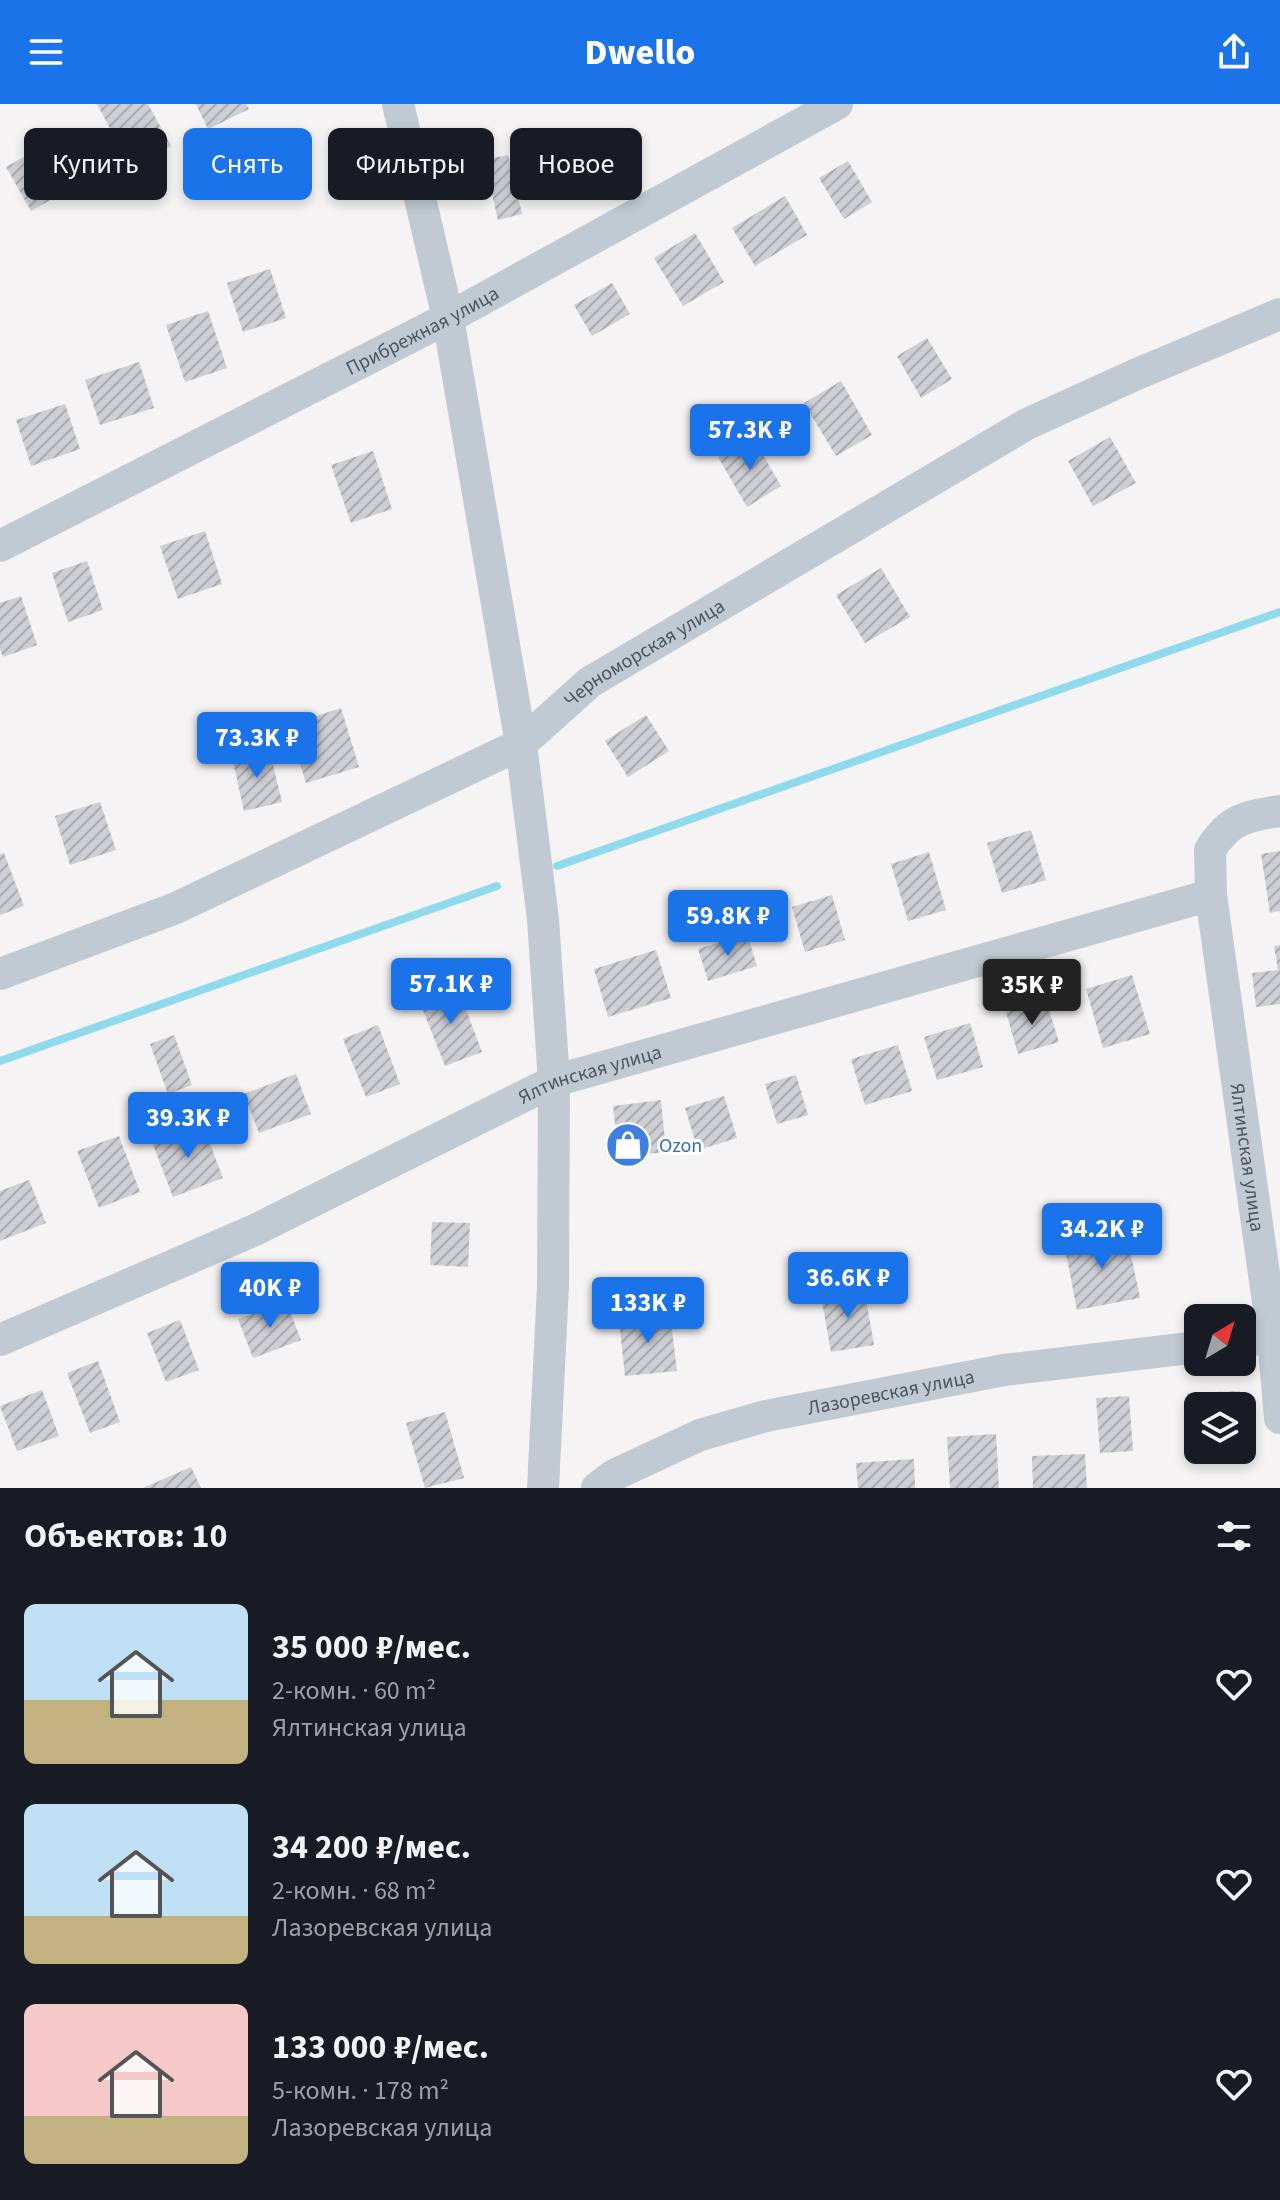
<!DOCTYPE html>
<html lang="ru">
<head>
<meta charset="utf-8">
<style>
	body { margin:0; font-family:"Source Sans 3",sans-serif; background:#242831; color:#f1f3f6; height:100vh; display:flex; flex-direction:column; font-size:30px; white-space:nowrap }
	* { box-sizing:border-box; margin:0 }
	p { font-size:26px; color:#9ea1a6 }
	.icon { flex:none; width:44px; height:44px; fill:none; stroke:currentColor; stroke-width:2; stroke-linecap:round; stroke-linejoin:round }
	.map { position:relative; height:1384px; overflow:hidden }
	.drawer { display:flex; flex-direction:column; background:#171b24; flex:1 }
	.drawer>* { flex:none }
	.banner { position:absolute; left:24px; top:24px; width:800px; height:72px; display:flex; gap:16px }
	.needle { width:52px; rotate:38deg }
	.buttons { position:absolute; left:1184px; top:1200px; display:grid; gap:16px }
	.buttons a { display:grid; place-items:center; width:72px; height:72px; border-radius:12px; background:#171b24; box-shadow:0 4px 12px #0003; font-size:40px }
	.price { position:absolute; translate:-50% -68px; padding:0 18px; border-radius:8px; background:#1a73e8; color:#fff; font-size:26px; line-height:52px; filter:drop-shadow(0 2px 4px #0008) }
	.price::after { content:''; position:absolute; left:50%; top:48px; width:24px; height:18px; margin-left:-12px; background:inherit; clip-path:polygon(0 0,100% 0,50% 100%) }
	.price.current { background:#222; color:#fff }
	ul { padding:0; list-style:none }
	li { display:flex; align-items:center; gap:24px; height:200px; padding:0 24px }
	li span { display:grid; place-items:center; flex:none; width:224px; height:160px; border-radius:12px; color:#555 }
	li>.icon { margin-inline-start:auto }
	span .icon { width:96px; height:96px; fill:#fffc; stroke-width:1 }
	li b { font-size:34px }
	h2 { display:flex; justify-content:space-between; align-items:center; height:96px; padding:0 24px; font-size:34px }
	.chip { padding:0 28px; border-radius:12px; background:#171b24; box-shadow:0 4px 12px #0003; font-size:28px; line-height:72px }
	.chip.current { background:#1a73e8; color:#fff }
	header { display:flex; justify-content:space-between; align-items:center; height:104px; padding:0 24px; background:#1a73e8; color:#fff; font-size:36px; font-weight:800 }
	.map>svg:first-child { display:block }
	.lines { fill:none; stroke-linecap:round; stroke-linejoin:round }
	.stream { stroke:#90daee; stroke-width:8 }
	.building { fill:url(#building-hatch) }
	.minor { stroke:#c1cad2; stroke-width:32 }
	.labels { text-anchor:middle; stroke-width:6; stroke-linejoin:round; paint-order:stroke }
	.street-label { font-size:20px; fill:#4a5661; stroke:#fff }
	.shop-label { font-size:20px; fill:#366cbe; stroke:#fff; text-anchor:start }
</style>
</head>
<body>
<header><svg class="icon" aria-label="menu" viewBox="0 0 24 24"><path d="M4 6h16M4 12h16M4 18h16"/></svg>Dwello<svg class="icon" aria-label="share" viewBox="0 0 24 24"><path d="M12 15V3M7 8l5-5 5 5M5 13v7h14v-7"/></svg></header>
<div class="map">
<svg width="1280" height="1384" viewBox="0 0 1280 1384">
	<defs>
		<pattern id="building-hatch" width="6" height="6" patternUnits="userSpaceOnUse" patternTransform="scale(2)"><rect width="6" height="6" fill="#cdcfd5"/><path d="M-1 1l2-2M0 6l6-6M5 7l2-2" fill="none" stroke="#a8abb0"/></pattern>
	</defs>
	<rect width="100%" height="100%" fill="#f5f3f3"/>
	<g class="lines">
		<g class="stream">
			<polyline points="557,762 1280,508"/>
			<polyline points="0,957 497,782"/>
		</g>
	</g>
	<g class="building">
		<polygon points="97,0 148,0 171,42 131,64"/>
		<polygon points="196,0 246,0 249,5 208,25"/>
		<polygon points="59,33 84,77 31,107 6,63"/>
		<polygon points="508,51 522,110 498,116 484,56"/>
		<polygon points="848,57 872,98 844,115 819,74"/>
		<polygon points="785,92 807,131 755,162 732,124"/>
		<polygon points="695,129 724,178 683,202 654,154"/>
		<polygon points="270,165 286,214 243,228 227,179"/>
		<polygon points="612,179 630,210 592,232 574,201"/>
		<polygon points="208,207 227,264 185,278 166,221"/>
		<polygon points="927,234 952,275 921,294 897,252"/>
		<polygon points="139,258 154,304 100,321 85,276"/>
		<polygon points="841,277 872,331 836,352 804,299"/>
		<polygon points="65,300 80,345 31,362 16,316"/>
		<polygon points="752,332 781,382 747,403 718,353"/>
		<polygon points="1110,333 1136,379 1093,402 1068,357"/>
		<polygon points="373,347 392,405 351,419 331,361"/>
		<polygon points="205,427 222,480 178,495 160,442"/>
		<polygon points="87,457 103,506 68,518 52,469"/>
		<polygon points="881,464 910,513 865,539 836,491"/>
		<polygon points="21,492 37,541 3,553 0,545 0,499"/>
		<polygon points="341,604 359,663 306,679 288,621"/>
		<polygon points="646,611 669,647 628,673 605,637"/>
		<polygon points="269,645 282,698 244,707 232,653"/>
		<polygon points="100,698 116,746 70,761 55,712"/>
		<polygon points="1031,726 1046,776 1002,789 987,739"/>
		<polygon points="1280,747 1280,807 1270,809 1261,750"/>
		<polygon points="929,748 946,806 908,817 891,760"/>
		<polygon points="4,749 24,802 0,811 0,750"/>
		<polygon points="832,791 845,836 805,848 792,803"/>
		<polygon points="747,830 757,862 708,877 698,845"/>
		<polygon points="1280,841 1280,900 1256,903 1252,869 1278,866 1274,842"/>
		<polygon points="656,846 671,894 608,913 594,865"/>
		<polygon points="1132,871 1150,930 1103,944 1086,885"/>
		<polygon points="457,882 482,948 445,962 419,896"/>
		<polygon points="1046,896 1059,938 1018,950 1006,908"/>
		<polygon points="970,919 983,963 937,976 924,933"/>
		<polygon points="378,921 400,980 366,993 343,935"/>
		<polygon points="174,931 192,981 168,990 150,940"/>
		<polygon points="898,941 912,987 865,1001 851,955"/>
		<polygon points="296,970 311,1010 259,1029 244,990"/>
		<polygon points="796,971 808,1011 777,1020 765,980"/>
		<polygon points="724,992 737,1034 698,1046 685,1004"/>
		<polygon points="661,996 666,1048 619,1053 613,1002"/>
		<polygon points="202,1019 223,1074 173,1093 152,1038"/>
		<polygon points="119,1032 140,1088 99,1104 77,1047"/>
		<polygon points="29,1076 46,1119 0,1137 0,1087"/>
		<polygon points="432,1118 470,1119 468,1163 430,1161"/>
		<polygon points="1126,1127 1140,1194 1077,1206 1064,1139"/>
		<polygon points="864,1184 874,1241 831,1248 821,1192"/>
		<polygon points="286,1197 301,1236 253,1254 238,1215"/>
		<polygon points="670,1210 677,1267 625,1272 619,1216"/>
		<polygon points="180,1216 199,1266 166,1278 147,1229"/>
		<polygon points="98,1257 120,1318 90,1329 67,1269"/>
		<polygon points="42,1286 59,1332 17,1347 0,1302"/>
		<polygon points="1240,1287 1240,1302 1198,1302 1198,1347 1189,1347 1187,1289"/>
		<polygon points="1129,1292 1133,1347 1100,1349 1096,1294"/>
		<polygon points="445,1308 464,1374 425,1384 406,1319"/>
		<polygon points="996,1330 999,1384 950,1384 947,1333"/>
		<polygon points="1085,1350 1087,1384 1033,1384 1032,1352"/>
		<polygon points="914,1355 915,1384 858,1384 856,1359"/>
		<polygon points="191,1363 201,1384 143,1384"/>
	</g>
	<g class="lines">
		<g class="minor">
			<polyline points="398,0 448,214 521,640 543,815 554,977 553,1182 543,1384"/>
			<path id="s1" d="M0 442 448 214 837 0"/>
			<path id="s2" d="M1280 707C1246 712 1229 715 1210 746L1211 791 1273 1234 1280 1314"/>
			<path id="s3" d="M0 870 176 804 521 640 590 578 1027 320 1137 270 1280 210"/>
			<path id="s4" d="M0 1236 255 1126 554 977 1211 791"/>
			<polyline points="1242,1237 1273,1234"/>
			<path id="s5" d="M597 1384 614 1371 700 1331 766 1312 1004 1266 1198 1243"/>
		</g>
	</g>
	<defs>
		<g id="shop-disc" transform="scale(2.3)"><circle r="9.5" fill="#3f7fe0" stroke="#fff"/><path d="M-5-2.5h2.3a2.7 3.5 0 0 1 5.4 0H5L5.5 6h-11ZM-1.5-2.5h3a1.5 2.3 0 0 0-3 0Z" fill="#fff"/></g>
	</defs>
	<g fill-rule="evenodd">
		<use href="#shop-disc" x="628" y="1041"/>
	</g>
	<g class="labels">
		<g class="street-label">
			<text dy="7" stroke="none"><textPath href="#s1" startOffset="474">Прибрежная улица</textPath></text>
			<text dy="7" stroke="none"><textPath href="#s3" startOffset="724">Черноморская улица</textPath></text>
			<text dy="7" stroke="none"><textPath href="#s4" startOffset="648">Ялтинская улица</textPath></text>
			<text dy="7" stroke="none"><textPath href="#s2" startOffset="394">Ялтинская улица</textPath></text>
			<text dy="7" stroke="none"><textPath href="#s5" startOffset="312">Лазоревская улица</textPath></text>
		</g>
		<g class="shop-label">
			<text x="659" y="1048">Ozon</text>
		</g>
	</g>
</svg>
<div class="buttons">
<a><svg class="needle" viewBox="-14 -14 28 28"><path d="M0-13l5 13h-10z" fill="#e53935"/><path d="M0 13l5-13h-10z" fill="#9ea1a6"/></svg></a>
<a><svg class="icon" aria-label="layers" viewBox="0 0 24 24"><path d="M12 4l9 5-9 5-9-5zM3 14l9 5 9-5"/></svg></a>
</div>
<b class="price" style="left:750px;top:368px">57.3K ₽</b>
<b class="price" style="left:257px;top:676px">73.3K ₽</b>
<b class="price" style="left:728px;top:854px">59.8K ₽</b>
<b class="price" style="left:451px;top:922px">57.1K ₽</b>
<b class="price current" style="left:1032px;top:923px">35K ₽</b>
<b class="price" style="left:188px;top:1056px">39.3K ₽</b>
<b class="price" style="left:1102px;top:1167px">34.2K ₽</b>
<b class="price" style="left:848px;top:1216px">36.6K ₽</b>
<b class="price" style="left:270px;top:1226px">40K ₽</b>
<b class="price" style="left:648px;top:1241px">133K ₽</b>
<div class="banner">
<a class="chip">Купить</a>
<a class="chip current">Снять</a>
<a class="chip">Фильтры</a>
<a class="chip">Новое</a>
</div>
</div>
<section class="drawer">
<h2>Объектов: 10<svg class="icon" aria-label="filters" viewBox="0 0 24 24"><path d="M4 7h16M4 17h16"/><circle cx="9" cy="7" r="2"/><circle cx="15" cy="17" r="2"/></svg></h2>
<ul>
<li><span style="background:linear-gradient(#bfe0f5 60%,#c2b280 0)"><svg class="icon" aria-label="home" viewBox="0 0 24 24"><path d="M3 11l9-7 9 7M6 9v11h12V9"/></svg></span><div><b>35 000 ₽/мес.</b><p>2-комн. · 60 m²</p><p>Ялтинская улица</p></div><svg class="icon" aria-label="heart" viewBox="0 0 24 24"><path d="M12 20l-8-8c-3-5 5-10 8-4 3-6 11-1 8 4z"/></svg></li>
<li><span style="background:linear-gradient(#bfe0f5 70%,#c2b280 0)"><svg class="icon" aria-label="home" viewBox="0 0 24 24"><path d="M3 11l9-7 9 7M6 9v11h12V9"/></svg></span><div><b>34 200 ₽/мес.</b><p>2-комн. · 68 m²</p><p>Лазоревская улица</p></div><svg class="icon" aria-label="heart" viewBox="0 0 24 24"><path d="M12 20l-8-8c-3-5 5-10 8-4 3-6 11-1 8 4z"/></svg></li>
<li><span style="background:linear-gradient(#f6c9c9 70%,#c2b280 0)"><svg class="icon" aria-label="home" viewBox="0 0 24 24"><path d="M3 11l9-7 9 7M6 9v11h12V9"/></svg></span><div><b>133 000 ₽/мес.</b><p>5-комн. · 178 m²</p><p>Лазоревская улица</p></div><svg class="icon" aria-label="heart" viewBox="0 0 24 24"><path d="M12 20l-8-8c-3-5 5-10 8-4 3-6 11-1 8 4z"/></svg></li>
</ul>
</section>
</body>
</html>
